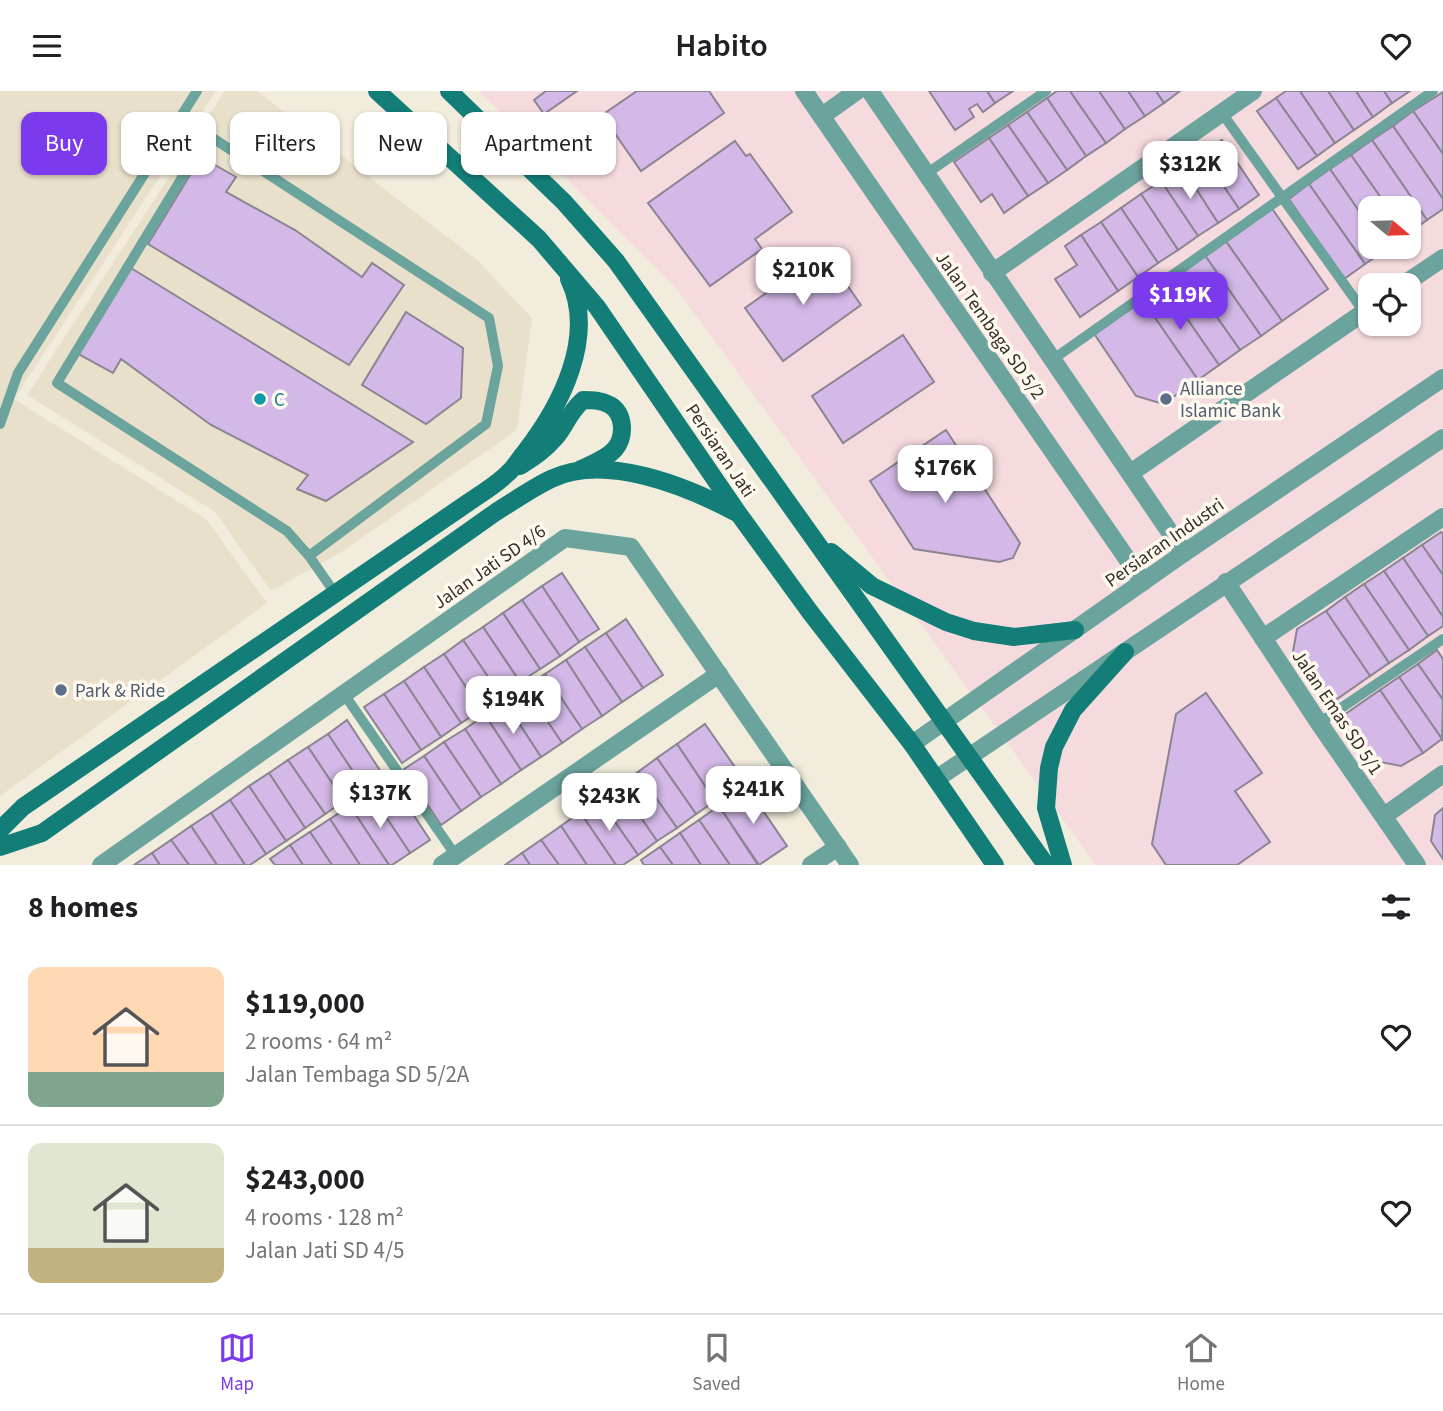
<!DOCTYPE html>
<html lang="en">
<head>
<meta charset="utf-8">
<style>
	body { margin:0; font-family:"Source Sans 3",sans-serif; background:#f6f6f6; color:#202124; height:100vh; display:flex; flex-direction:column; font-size:26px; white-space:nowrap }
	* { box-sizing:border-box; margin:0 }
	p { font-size:23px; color:#757577 }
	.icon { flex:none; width:38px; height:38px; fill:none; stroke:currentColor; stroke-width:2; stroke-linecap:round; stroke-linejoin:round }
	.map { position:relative; height:774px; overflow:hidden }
	.details { display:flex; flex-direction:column; background:#fff; flex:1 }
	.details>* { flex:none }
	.guide { position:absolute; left:21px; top:21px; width:700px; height:63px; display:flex; gap:14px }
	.needle { width:46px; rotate:109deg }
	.buttons { position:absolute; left:1358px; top:105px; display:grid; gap:14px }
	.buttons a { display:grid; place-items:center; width:63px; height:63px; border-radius:14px; background:#fff; box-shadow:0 2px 5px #0004; font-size:35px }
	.price { position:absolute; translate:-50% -60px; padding:0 16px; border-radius:14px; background:#fff; color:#222; font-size:23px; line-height:46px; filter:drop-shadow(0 2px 4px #0008) }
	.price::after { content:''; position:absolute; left:50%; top:42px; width:21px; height:16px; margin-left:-10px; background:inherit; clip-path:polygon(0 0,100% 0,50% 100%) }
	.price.current { background:#7c3aed; color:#fff }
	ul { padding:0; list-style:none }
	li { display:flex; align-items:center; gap:21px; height:175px; padding:0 28px }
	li+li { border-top:2px solid #e0e0e0 }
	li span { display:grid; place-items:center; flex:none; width:196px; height:140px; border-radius:14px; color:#555 }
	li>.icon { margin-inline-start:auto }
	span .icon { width:84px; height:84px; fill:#fffc; stroke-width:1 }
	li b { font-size:30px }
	h2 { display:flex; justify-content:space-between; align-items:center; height:84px; padding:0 28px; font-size:30px }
	.chip { padding:0 24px; border-radius:14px; background:#fff; box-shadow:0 2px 5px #0004; font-size:24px; line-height:63px }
	.chip.current { background:#7c3aed; color:#fff }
	header { display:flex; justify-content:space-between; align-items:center; height:91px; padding:0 28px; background:#fff; font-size:32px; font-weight:600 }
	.tabs { display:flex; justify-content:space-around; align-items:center; height:98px; border-top:2px solid #e0e0e0; background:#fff; font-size:19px; color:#757577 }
	.tabs a { display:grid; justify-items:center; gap:4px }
	.tabs .current { color:#7c3aed }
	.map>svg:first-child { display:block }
	.built { fill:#e9e0cb }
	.industrial { fill:#f6dbde; fill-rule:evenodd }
	.building { fill:#d4b9e8; stroke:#8b8491; stroke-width:2 }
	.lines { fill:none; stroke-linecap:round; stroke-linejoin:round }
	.service { stroke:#6ba39d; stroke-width:10 }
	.minor { stroke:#6ba39d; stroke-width:18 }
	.tertiary { stroke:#6ba39d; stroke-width:18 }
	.secondary { stroke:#137e77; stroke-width:18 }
	.culture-dot { fill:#0f9aa8; stroke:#fff9ee; stroke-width:2.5 }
	.service-dot { fill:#5c6f8a; stroke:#fff9ee; stroke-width:2.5 }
	.labels { text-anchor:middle; stroke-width:7; stroke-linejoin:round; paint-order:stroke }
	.street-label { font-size:19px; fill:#33302b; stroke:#fff9ee }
	.service-label { font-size:19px; fill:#4e5e75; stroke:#fff9ee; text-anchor:start }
	.culture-label { font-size:19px; fill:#0d838f; stroke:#fff9ee; text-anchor:start }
</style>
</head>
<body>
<header><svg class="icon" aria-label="menu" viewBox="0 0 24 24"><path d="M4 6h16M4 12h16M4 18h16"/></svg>Habito<svg class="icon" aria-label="heart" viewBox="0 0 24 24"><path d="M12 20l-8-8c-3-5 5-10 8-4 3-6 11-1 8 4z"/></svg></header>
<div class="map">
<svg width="1443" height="774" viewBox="0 0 1443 774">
	<rect width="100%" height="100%" fill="#f2ecdd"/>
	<g class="built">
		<polygon points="0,0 216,0 14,308 206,428 267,512 0,705"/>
		<polygon points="225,0 257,0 476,168 532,227 517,339 340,462 271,500 215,421 27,304"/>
	</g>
	<path class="industrial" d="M479 0H1443V774H1096L676 197ZM1370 117H1409V156H1370ZM1370 194H1409V233H1370Z"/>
	<g class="building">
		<polygon points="546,0 577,0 544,23 534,9"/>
		<polygon points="637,0 709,0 724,22 641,80 602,24"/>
		<polygon points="929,0 987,0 995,12 983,21 977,13 969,18 974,26 955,39"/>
		<polygon points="987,0 1013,0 995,12"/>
		<polygon points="1057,0 1070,0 1106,52 1086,65 1047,7"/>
		<polygon points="1070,0 1099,0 1125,38 1106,52"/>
		<polygon points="1099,0 1128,0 1145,25 1125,38"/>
		<polygon points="1128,0 1156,0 1164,12 1145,25"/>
		<polygon points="1156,0 1180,0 1164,12"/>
		<polygon points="1286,0 1300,0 1335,52 1317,65 1276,7"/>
		<polygon points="1300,0 1328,0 1354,39 1335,52"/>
		<polygon points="1328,0 1356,0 1373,26 1354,39"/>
		<polygon points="1356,0 1384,0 1392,12 1373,26"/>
		<polygon points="1384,0 1410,0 1392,12"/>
		<polygon points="1443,1 1443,63 1413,20"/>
		<polygon points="1047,7 1086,65 1067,79 1027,21"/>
		<polygon points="1276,7 1317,65 1298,78 1257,20"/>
		<polygon points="1413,20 1443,63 1443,108 1393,35"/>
		<polygon points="1027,21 1067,79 1048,92 1008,34"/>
		<polygon points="1008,34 1048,92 1028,105 989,47"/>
		<polygon points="1393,35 1443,108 1443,118 1427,129 1372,49"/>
		<polygon points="989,47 1028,105 1004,122 992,103 981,111 954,71"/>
		<polygon points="1222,49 1259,104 1239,118 1202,63"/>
		<polygon points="1372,49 1427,129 1409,142 1409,117 1388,117 1351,64"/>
		<polygon points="735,50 746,65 750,63 792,121 755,148 762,158 710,195 648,112"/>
		<polygon points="1202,63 1239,118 1218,132 1182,76"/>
		<polygon points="1351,64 1388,117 1370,117 1370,136 1330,78"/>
		<polygon points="201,66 236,86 226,101 295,139 362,186 372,172 404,194 349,274 148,153"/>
		<polygon points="1182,76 1218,132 1198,145 1161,90"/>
		<polygon points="1330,78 1370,136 1370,156 1384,156 1386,159 1365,173 1309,93"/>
		<polygon points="1161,90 1198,145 1178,159 1141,103"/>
		<polygon points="1309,93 1365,173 1344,188 1289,108"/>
		<polygon points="1141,103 1178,159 1158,172 1121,117"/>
		<polygon points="1271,116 1328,198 1282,230 1225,149"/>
		<polygon points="1121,117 1158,172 1138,186 1101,131"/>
		<polygon points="1101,131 1138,186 1118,200 1081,144"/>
		<polygon points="1081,144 1118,200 1080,226 1055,188 1077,174 1065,155"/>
		<polygon points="1225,149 1282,230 1261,245 1204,163"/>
		<polygon points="824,161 861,214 783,270 745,217"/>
		<polygon points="1204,163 1261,245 1240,259 1183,178"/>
		<polygon points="131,177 413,351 326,410 297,398 308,384 211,334 121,268 113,282 78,263"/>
		<polygon points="1183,178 1240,259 1219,274 1163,193"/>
		<polygon points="1163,193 1219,274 1198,289 1142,208"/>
		<polygon points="1142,208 1198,289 1163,313 1136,305 1093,241"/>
		<polygon points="406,221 463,257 461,307 426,333 362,294"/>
		<polygon points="903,244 934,291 843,352 812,305"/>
		<polygon points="946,339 1020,452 1013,467 999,471 914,458 870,390"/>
		<polygon points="1441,441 1443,443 1443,484 1422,454"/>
		<polygon points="1422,454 1443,484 1443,526 1403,467"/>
		<polygon points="1403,467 1443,526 1443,535 1428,545 1384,480"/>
		<polygon points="1384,480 1428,545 1409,559 1364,493"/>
		<polygon points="562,482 599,538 579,551 542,495"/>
		<polygon points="1364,493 1409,559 1389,572 1345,506"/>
		<polygon points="542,495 579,551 560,565 522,509"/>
		<polygon points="1345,506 1389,572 1370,585 1326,520"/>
		<polygon points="522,509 560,565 540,578 503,522"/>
		<polygon points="1326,520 1370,585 1327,615 1292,566 1297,538"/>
		<polygon points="503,522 540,578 520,591 483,536"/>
		<polygon points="626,528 663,584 643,597 606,542"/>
		<polygon points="483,536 520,591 501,605 463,549"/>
		<polygon points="606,542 643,597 622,611 585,556"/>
		<polygon points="463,549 501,605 481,619 444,563"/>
		<polygon points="585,556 622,611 602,625 566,569"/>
		<polygon points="1437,559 1443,568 1443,609 1418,573"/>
		<polygon points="444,563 481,619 461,632 424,576"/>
		<polygon points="566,569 602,625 582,638 545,583"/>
		<polygon points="1418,573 1443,609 1442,648 1399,586"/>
		<polygon points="424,576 461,632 441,646 404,590"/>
		<polygon points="545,583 582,638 562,652 525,597"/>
		<polygon points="1399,586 1442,648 1423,662 1380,599"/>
		<polygon points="404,590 441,646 421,659 384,603"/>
		<polygon points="525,597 562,652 541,666 505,611"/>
		<polygon points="1380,599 1423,662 1401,675 1370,669 1341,626"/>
		<polygon points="1206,602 1262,682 1235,700 1270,751 1237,774 1166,774 1152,753 1176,623"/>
		<polygon points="384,603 421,659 402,672 364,616"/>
		<polygon points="505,611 541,666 521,679 485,624"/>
		<polygon points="485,624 521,679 501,693 465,638"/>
		<polygon points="347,629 383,684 364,697 328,643"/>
		<polygon points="705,633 744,689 715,710 677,653"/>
		<polygon points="465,638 501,693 481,706 444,651"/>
		<polygon points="328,643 364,697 344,710 308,656"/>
		<polygon points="444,651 481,706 461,720 424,665"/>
		<polygon points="677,653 715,710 696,723 657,667"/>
		<polygon points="308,656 344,710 325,723 288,669"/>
		<polygon points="424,665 461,720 441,734 404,678"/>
		<polygon points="657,667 696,723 677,737 638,681"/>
		<polygon points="288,669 325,723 305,737 269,682"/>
		<polygon points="638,681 677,737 657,750 619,695"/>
		<polygon points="269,682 305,737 286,750 249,695"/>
		<polygon points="390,688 430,749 410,762 370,702"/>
		<polygon points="249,695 286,750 266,763 230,709"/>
		<polygon points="619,695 657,750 638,764 599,708"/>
		<polygon points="747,696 787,755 759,774 719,715"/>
		<polygon points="370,702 410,762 392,774 389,774 350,715"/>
		<polygon points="599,708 638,764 623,774 616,774 580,721"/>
		<polygon points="230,709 266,763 250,774 245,774 211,722"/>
		<polygon points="350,715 389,774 360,774 330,728"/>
		<polygon points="719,715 758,774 730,774 699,729"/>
		<polygon points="1443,717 1443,768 1431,750 1435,724"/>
		<polygon points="580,721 616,774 587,774 561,735"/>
		<polygon points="211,722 245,774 217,774 191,735"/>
		<polygon points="330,728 360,774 332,774 310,741"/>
		<polygon points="699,729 730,774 701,774 680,742"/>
		<polygon points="191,735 217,774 189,774 171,749"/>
		<polygon points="561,735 587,774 559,774 541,749"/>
		<polygon points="310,741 332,774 303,774 290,754"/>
		<polygon points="680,742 701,774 673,774 660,756"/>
		<polygon points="171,749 189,774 160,774 152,762"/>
		<polygon points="541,749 559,774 530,774 522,762"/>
		<polygon points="290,754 303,774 275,774 270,768"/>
		<polygon points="660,756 673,774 644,774 641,769"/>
		<polygon points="152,762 160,774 134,774"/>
		<polygon points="522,762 530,774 505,774"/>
	</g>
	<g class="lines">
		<g class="service">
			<polyline points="1222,22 1364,221"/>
			<polyline points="926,83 1046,0"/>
			<polyline points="1052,269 1433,0"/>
			<polyline points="0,333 18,282 197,0"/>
			<polyline points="309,465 486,333 498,275 489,227 208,44 57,292 287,440 309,465 335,502"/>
			<polyline points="344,603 456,765"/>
			<polyline points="1319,632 1443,548"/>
		</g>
		<g class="minor">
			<polyline points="804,0 1143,491"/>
			<polyline points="870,0 1184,462"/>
			<polyline points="822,25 857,0"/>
			<polyline points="992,182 1253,0"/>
			<polyline points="1403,194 1443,167"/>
			<polyline points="1132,381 1370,217"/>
			<polyline points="1226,491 1319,632 1417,774"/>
			<polyline points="1263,547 1443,426"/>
			<polyline points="1384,725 1443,683"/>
			<polyline points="101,774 565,447 631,456 850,774"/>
			<polyline points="442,774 719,583"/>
			<polyline points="811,774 838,756"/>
		</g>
		<g class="tertiary">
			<polyline points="912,653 1184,462 1443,287"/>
			<polyline points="936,688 1443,347"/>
		</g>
		<g class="secondary">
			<polyline points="377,0 539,148 597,216 738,422 810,521 912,653 995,774"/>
			<polyline points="449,0 564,111 616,170 1046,774"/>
			<path d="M520 375C534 366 545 359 556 346 567 332 568 323 583 309 592 309 601 309 610 314 625 323 625 346 615 358 606 368 592 373 581 378"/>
			<polyline points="831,461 872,495 946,531 974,540 1014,546 1075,539"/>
			<path d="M0 739 23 716 469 411C482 402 497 393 508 382 514 377 519 368 525 361 560 316 597 246 569 188"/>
			<path d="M0 756 42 742 496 421C514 410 532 397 551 388 605 362 686 395 735 421"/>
			<polyline points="1063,774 1046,717 1049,677 1054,656 1073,619 1125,561"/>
		</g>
	</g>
	<circle class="culture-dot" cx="260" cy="308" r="7"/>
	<g class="service-dot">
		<circle cx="1166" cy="308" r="7"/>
		<circle cx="61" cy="599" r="7"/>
	</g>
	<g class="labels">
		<g class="street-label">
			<text transform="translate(991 234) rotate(55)" y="7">Jalan Tembaga SD 5/2</text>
			<text transform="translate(721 359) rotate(56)" y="7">Persiaran Jati</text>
			<text transform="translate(1164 451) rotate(-35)" y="7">Persiaran Industri</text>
			<text transform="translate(489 475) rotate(-35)" y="7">Jalan Jati SD 4/6</text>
			<text transform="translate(1338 621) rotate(56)" y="7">Jalan Emas SD 5/1</text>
		</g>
		<g class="service-label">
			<text x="1180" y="304">Alliance<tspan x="1180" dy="22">Islamic Bank</tspan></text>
			<text x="75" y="606">Park &amp; Ride</text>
		</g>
		<g class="culture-label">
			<text x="274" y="315">C</text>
		</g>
	</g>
</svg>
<div class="buttons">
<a><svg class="needle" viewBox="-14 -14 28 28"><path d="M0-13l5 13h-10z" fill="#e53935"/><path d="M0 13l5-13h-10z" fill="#757577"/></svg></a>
<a><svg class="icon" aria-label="locate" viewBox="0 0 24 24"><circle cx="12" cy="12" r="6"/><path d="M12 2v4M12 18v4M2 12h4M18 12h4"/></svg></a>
</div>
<b class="price" style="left:1190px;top:110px">$312K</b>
<b class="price" style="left:803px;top:216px">$210K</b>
<b class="price current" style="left:1180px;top:241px">$119K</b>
<b class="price" style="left:945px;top:414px">$176K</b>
<b class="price" style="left:513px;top:645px">$194K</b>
<b class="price" style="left:753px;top:735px">$241K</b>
<b class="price" style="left:380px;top:739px">$137K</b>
<b class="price" style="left:609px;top:742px">$243K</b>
<div class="guide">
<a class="chip current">Buy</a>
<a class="chip">Rent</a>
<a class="chip">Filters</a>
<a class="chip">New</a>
<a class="chip">Apartment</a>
</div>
</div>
<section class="details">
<h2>8 homes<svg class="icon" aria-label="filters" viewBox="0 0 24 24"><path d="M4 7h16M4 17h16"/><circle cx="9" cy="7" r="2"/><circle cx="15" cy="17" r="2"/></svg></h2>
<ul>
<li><span style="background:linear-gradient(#ffd9b3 75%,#7fa58c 0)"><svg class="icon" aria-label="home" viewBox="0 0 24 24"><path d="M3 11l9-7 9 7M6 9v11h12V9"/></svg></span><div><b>$119,000</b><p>2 rooms · 64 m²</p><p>Jalan Tembaga SD 5/2A</p></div><svg class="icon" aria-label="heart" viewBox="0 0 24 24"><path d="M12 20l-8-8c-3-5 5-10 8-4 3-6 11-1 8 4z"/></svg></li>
<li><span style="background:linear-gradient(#dfe7d0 75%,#c2b280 0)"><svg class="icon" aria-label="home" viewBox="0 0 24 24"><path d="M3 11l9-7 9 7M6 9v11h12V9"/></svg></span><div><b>$243,000</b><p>4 rooms · 128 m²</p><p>Jalan Jati SD 4/5</p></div><svg class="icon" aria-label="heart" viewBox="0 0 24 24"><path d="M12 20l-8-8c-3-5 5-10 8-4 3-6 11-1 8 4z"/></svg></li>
</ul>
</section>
<nav class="tabs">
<a class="current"><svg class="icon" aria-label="map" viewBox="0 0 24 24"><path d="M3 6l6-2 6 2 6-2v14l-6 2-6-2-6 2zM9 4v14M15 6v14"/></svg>Map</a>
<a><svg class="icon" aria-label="saved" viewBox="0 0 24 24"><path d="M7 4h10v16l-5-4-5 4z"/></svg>Saved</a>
<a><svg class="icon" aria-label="home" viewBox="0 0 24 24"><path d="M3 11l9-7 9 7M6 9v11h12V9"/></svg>Home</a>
</nav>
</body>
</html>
